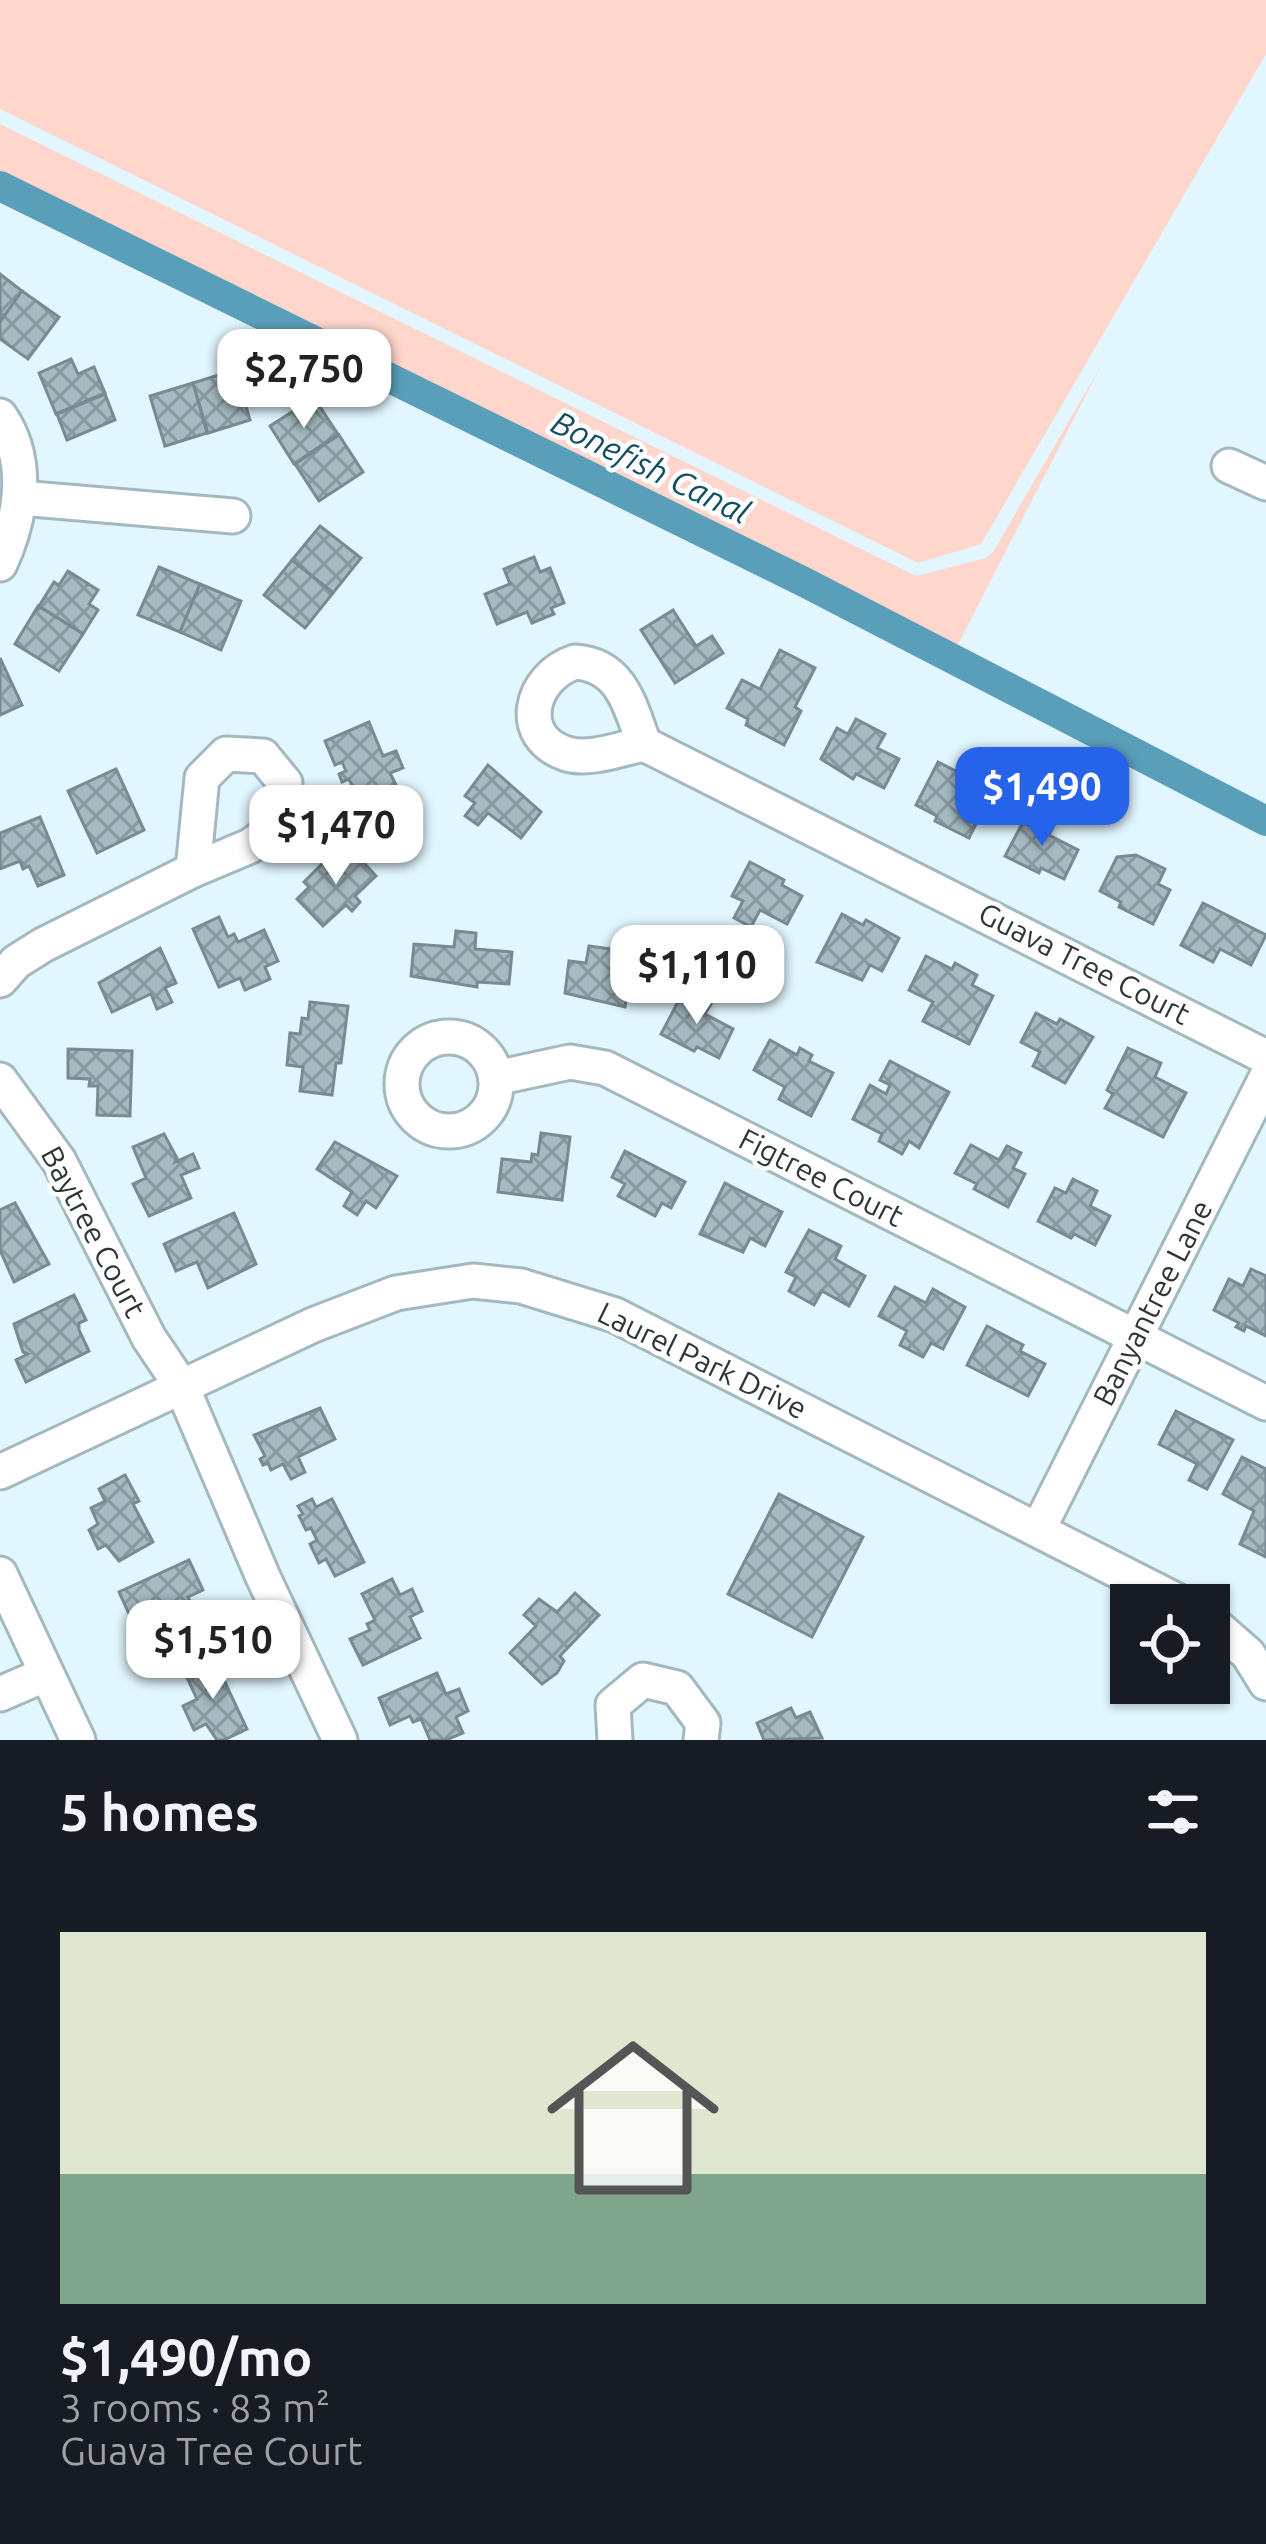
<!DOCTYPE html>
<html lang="en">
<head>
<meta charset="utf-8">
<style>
	body { margin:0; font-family:Ubuntu,sans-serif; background:#242831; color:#f1f3f6; height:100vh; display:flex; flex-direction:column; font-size:45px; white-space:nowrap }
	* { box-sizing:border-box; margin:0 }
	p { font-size:39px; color:#9ea1a6 }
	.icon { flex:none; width:66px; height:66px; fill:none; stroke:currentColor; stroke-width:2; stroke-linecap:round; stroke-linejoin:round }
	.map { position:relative; height:1740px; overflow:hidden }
	.details { display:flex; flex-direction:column; background:#171b24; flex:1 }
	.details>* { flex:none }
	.buttons { position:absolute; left:1110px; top:1584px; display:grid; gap:24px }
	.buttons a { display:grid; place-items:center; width:120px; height:120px; border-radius:0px; background:#171b24; box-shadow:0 3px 9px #0004; font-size:60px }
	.price { position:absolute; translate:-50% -102px; padding:0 27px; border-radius:24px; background:#fff; color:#222; font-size:39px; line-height:78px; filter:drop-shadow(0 3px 6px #0008) }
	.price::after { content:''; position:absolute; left:50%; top:72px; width:36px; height:27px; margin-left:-18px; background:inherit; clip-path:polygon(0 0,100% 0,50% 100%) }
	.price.selected { background:#2563eb; color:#fff }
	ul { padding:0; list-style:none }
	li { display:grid; align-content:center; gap:24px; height:636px; padding:0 60px }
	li+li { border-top:3px solid #363941 }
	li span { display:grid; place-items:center; height:372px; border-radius:0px; color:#555 }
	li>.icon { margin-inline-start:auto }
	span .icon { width:216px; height:216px; fill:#fffc; stroke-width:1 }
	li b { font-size:51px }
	h2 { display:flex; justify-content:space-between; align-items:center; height:144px; padding:0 60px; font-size:51px }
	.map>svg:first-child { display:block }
	.green { fill:#fed6cc }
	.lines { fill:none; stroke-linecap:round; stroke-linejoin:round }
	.canal { stroke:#5a9fb9; stroke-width:30 }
	.building { fill:url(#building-cross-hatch); stroke:#788b92; stroke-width:3 }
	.minor-casing { stroke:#a4b8c0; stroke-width:39 }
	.minor { stroke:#fff; stroke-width:33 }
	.labels { text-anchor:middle; stroke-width:9; stroke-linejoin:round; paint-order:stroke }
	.street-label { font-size:30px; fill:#2d3538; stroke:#fff }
	.water-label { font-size:33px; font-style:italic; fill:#124d60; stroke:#fff }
</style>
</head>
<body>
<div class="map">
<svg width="1266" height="1740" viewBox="0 0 1266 1740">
	<defs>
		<pattern id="building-cross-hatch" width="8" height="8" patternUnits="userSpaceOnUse" patternTransform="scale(3)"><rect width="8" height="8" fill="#a6bac2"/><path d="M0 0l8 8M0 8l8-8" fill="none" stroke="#88989f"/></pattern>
	</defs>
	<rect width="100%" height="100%" fill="#e1f6ff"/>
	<g class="green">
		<polygon points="0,0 1266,0 1266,54 981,544 918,563 0,109"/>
		<polygon points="0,124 916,576 986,558 993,552 1102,364 950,660 0,175"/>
	</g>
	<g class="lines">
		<polyline class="canal" points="0,186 806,583 1266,821"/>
	</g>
	<g class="building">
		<polygon points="0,274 22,291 0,322"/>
		<polygon points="22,291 59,317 28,359 0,339 0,322"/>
		<polygon points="71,359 78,374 94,367 105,393 56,414 39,373"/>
		<polygon points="235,370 250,420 208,433 193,383"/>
		<polygon points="193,383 207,433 165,446 150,396"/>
		<polygon points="105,394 115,420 67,440 57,414"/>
		<polygon points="314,398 338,434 294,464 270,426"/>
		<polygon points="339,435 363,472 319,501 295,464"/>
		<polygon points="320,526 361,558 333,593 292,560"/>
		<polygon points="534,557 540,572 550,568 564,603 551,608 554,614 532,623 527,612 497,624 485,594 510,584 504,569"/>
		<polygon points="292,560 333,593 305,628 264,595"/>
		<polygon points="159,567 200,584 180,632 138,615"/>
		<polygon points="68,571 98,590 89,604 98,610 83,634 39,606 54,582 59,585"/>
		<polygon points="200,584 241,601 221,650 180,632"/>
		<polygon points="38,606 83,634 59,671 15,644"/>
		<polygon points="673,610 696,646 712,636 723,653 675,683 641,630"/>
		<polygon points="780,650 815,668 795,707 801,711 784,745 746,725 748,719 727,708 742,680 760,689"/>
		<polygon points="0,658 22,705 0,715"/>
		<polygon points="856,719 885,734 877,748 899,759 884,788 856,774 853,779 821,759 837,728 848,734"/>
		<polygon points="369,722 383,756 396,751 403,768 390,773 398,789 360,805 349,779 342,782 339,774 346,771 342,762 335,765 325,741"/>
		<polygon points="938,762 983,785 976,800 986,804 969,838 935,821 937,816 916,805"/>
		<polygon points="488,765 541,812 521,838 488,813 478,825 465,816 475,803 465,796"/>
		<polygon points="116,769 144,830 97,853 68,791"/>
		<polygon points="1042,814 1056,821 1049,835 1078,850 1064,879 1041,868 1039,873 1005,856 1023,822 1034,828"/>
		<polygon points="40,817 64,875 38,886 29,866 23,869 20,861 0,869 0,833"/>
		<polygon points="350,848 376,876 355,896 360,902 352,911 346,905 323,926 297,899 309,887 304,882 326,860 331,867"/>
		<polygon points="1136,855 1165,869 1158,884 1170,890 1153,924 1119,907 1121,902 1100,891 1117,857"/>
		<polygon points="750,862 784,880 782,885 802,896 787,924 760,910 751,927 734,918 743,901 732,896"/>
		<polygon points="1203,903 1266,935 1251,965 1220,949 1213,962 1181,945"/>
		<polygon points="842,914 863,925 866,920 899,938 882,971 870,965 862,980 817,962"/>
		<polygon points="219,917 228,937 234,934 238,942 264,930 278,961 265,967 270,979 245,990 240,978 219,987 193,929"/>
		<polygon points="456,931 476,933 475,949 512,952 509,984 477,982 477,987 411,976 414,944 454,947"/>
		<polygon points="589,946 633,952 625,1007 565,993 569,961 586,963"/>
		<polygon points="160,948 176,983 165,988 172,1002 157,1009 151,994 112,1012 99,983"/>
		<polygon points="926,956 952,969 955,963 977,975 972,985 993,996 969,1044 923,1021 933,1002 909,990"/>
		<polygon points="698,992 713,1000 705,1014 733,1029 719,1058 697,1047 694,1051 661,1034 679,1000 690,1007"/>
		<polygon points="310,1002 348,1006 341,1063 336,1063 332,1095 300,1091 303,1067 287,1065 290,1033 300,1034 302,1018 308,1019"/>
		<polygon points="1036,1013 1057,1024 1060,1019 1093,1037 1065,1083 1033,1066 1040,1052 1021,1042"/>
		<polygon points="770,1040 797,1055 800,1048 812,1055 809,1061 833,1073 811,1116 779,1099 785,1087 754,1070"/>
		<polygon points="1128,1048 1161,1063 1155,1077 1186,1093 1163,1137 1105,1108 1113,1094 1107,1090"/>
		<polygon points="68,1049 132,1051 130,1116 97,1115 98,1086 89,1086 90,1079 68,1078"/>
		<polygon points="890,1061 949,1092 919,1148 909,1141 902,1154 879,1141 882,1134 853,1119 870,1085 886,1094 890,1085 880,1080"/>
		<polygon points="541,1133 570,1137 562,1200 498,1192 502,1159 531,1162 532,1154 538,1155"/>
		<polygon points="164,1134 177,1158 175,1162 193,1154 199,1168 181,1175 191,1198 149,1216 133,1184 146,1178 133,1147"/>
		<polygon points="335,1142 397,1176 376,1208 366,1201 357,1215 344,1206 352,1192 317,1169"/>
		<polygon points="971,1145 999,1160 1007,1146 1021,1153 1013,1168 1025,1174 1008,1207 974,1189 977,1184 955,1173"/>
		<polygon points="625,1151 685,1182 671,1208 662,1203 655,1216 618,1196 625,1184 612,1177"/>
		<polygon points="1073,1179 1097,1191 1090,1206 1110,1216 1095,1245 1074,1234 1071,1238 1038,1221 1055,1188 1066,1193"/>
		<polygon points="725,1183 782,1212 765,1246 750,1238 743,1252 700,1234"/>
		<polygon points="15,1203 49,1264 14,1282 0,1250 0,1210"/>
		<polygon points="234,1213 256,1264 208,1288 197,1262 176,1271 164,1244"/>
		<polygon points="809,1230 841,1246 835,1259 865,1276 849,1306 822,1291 814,1305 789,1291 796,1277 786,1272"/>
		<polygon points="1251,1269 1266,1276 1266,1336 1246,1326 1244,1331 1236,1327 1239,1323 1214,1310 1229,1279 1243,1286"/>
		<polygon points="895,1287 926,1303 933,1289 965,1307 943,1349 931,1343 923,1357 900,1345 907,1331 879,1316"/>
		<polygon points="74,1295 86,1320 79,1323 79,1330 89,1351 26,1382 16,1360 28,1354 23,1352 14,1324"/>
		<polygon points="987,1326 1023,1345 1020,1351 1045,1364 1028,1396 967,1365"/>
		<polygon points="320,1408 335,1439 298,1457 305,1472 291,1479 283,1464 271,1470 268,1463 263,1465 260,1459 265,1456 254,1435"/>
		<polygon points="1176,1411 1233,1440 1207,1489 1189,1480 1197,1464 1159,1444"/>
		<polygon points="1242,1457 1266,1469 1266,1557 1240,1544 1254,1511 1223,1494"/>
		<polygon points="125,1475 139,1501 133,1504 153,1542 119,1561 106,1545 98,1549 89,1530 98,1524 91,1508 105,1501 99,1489"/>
		<polygon points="779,1494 863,1537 812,1637 728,1594"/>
		<polygon points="312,1499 316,1507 332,1499 364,1562 335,1576 326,1559 319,1563 310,1544 317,1540 311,1528 306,1530 299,1516 303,1514 298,1506"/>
		<polygon points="189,1560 203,1590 188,1597 206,1637 174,1651 157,1612 148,1615 145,1609 130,1616 119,1592"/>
		<polygon points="392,1579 400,1595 412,1589 422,1611 410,1617 420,1638 363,1665 350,1639 370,1630 367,1624 375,1620 362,1594"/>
		<polygon points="575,1593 599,1615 560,1656 564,1661 557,1673 542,1684 510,1653 536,1626 524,1615 539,1599 557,1612"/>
		<polygon points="213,1657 247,1729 224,1740 217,1740 206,1724 194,1730 183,1706 197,1699 184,1671"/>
		<polygon points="437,1673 446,1694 459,1689 468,1711 456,1717 463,1733 446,1740 430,1740 421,1719 413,1722 410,1716 390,1725 379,1698"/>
		<polygon points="791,1708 796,1718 810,1712 822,1738 764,1740 757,1723"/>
	</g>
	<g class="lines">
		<g class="minor-casing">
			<g id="minor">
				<path d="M0 416C31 461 21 518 0 564"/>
				<polyline points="1229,466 1266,483"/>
				<polyline points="20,498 233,516"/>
				<path d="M575 662C622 665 630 706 644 744 622 748 590 761 567 754 515 737 530 677 575 662Z"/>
				<polyline points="644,744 1266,1057"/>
				<polygon points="226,754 263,756 285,783 279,825 250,846 193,870 202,778"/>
				<polyline points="0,980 16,962 43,945 193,870"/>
				<circle cx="449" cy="1084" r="47"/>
				<polyline points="496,1078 570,1062 605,1068 1266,1403"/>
				<polyline points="0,1080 59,1161 149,1338 182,1387 263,1577 340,1740"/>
				<polyline points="0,1472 313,1325 396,1293 473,1281 521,1286 615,1315 1185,1605"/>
				<polyline points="1039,1528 1266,1078"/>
				<polyline points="0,1574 78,1740"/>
				<polyline points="1209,1620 1248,1654 1266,1683"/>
				<polyline points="0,1694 46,1674"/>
				<polyline points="615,1740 613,1705 643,1680 677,1688 703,1723 701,1740"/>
			</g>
		</g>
		<use href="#minor" class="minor"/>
	</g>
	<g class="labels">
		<g class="street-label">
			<text transform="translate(1084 964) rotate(27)" y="10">Guava Tree Court</text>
			<text transform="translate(821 1178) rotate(27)" y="10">Figtree Court</text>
			<text transform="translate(93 1232) rotate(62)" y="10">Baytree Court</text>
			<text transform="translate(1153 1303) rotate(-63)" y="10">Banyantree Lane</text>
			<text transform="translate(702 1361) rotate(26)" y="10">Laurel Park Drive</text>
		</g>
		<g class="water-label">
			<text transform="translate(651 467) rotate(26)" y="12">Bonefish Canal</text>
		</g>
	</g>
</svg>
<div class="buttons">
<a><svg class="icon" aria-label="locate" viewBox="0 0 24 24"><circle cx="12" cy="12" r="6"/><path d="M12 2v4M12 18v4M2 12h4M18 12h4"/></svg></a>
</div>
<b class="price" style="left:304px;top:431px">$2,750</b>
<b class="price selected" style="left:1042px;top:849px">$1,490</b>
<b class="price" style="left:336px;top:887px">$1,470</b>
<b class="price" style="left:697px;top:1027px">$1,110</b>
<b class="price" style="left:213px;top:1702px">$1,510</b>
</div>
<section class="details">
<h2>5 homes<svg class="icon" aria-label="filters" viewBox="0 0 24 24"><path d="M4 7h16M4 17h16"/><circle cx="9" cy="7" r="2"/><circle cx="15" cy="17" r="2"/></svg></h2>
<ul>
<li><span style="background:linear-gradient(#dfe7d0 65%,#7fa58c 0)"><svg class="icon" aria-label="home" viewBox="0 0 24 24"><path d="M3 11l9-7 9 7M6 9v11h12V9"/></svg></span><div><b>$1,490/mo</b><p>3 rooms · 83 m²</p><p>Guava Tree Court</p></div></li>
</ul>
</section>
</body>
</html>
